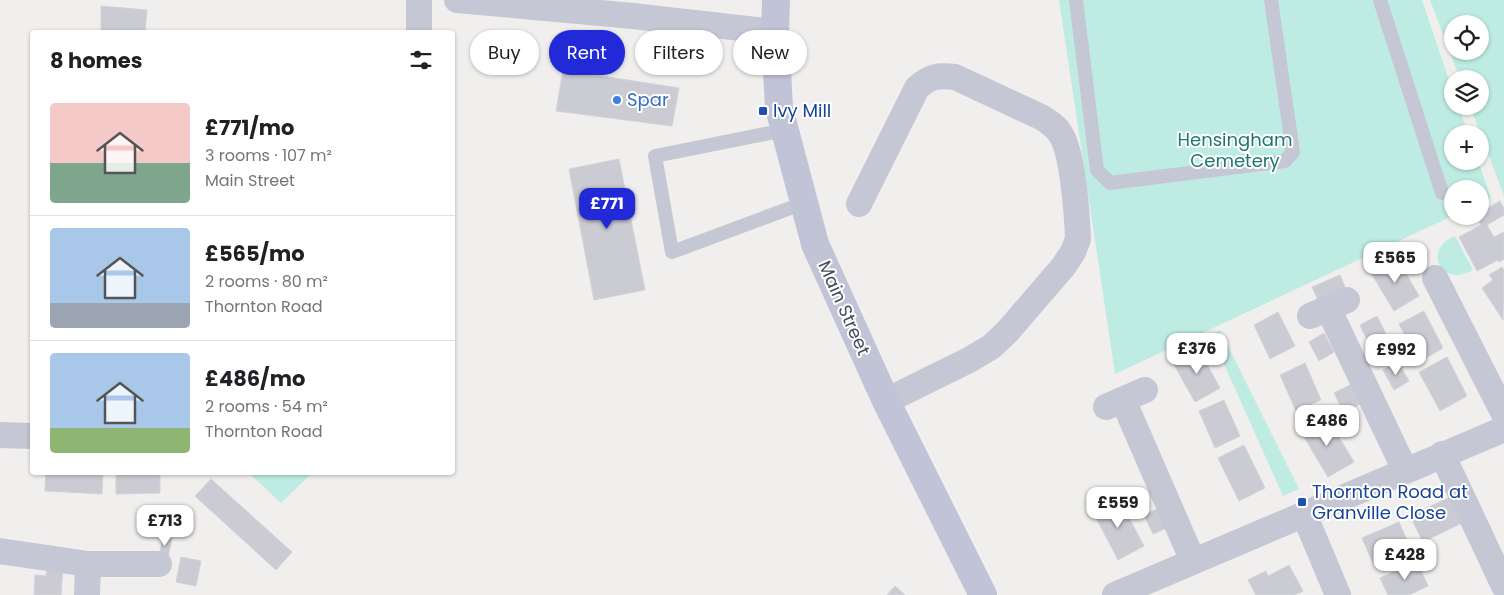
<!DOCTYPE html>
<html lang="en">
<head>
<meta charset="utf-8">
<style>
	body { margin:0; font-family:Poppins,sans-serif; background:#f2f2f2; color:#202124; height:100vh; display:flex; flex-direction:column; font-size:19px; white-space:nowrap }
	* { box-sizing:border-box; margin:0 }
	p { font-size:16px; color:#757577 }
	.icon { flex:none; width:28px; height:28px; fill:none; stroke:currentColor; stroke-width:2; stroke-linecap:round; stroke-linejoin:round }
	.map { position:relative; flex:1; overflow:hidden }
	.sheet { position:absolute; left:30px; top:30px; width:425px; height:445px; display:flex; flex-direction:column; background:#fff; border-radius:5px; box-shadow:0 1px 4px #0004 }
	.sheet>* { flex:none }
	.guide { position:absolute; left:470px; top:30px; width:475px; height:45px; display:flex; gap:10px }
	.tools { position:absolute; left:1444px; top:15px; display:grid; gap:10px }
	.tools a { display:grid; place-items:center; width:45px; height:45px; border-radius:50%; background:#fff; box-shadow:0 1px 4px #0004; font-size:25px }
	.price { position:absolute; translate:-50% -42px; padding:0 11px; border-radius:10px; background:#fff; color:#222; font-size:16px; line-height:32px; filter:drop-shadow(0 1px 2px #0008) }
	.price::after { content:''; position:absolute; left:50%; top:30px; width:15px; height:11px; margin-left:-8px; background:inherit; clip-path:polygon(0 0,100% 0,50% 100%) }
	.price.selected { background:#2229d6; color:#fff }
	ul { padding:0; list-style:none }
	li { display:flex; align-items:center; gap:15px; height:125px; padding:0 20px }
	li+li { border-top:1px solid #e0e0e0 }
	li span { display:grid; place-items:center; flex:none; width:140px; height:100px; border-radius:5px; color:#555 }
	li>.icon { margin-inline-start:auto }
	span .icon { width:60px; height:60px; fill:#fffc; stroke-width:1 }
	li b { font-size:21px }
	h2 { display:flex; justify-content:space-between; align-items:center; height:60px; padding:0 20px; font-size:21px }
	.tag { padding:0 18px; border-radius:22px; background:#fff; box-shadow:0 1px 4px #0004; font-size:18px; line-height:45px }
	.tag.selected { background:#2229d6; color:#fff }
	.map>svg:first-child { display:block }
	.green { fill:#beece2; fill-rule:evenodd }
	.building { fill:#cbccd3; stroke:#d3d2d9 }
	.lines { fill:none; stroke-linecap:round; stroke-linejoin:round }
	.lane { stroke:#c5c7d4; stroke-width:14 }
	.street { stroke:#c5c7d4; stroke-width:26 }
	.secondary { stroke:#c1c3d6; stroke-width:28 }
	.shop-dot { fill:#3f7fe0; stroke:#fff; stroke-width:2 }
	.transit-dot { fill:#1a4fb4; stroke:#fff; stroke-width:2 }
	.labels { text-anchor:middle; stroke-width:4; stroke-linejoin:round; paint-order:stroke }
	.shop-label { font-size:18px; fill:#366cbe; stroke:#fff; text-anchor:start }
	.transit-label { font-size:18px; fill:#164399; stroke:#fff; text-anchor:start }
	.park-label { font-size:18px; fill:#1c786e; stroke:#fff }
	.street-label { font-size:18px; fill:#474a5a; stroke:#fff }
</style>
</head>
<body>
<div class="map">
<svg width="1504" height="595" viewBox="0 0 1504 595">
	<rect width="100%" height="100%" fill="#f0efee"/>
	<g class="green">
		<polygon points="1059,0 1422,0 1452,89 1452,106 1459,106 1468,134 1452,134 1452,161 1478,161 1491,198 1480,203 1480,189 1452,189 1452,216 1115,374"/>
		<path d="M1430 0H1504V196L1470 106H1480V79H1460ZM1452 24H1480V51H1452Z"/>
		<path d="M1455 236 1473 270C1440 289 1422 249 1455 236Z"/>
		<polygon points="1220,330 1299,489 1283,496 1211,335"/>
		<polygon points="249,473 312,473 281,503"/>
	</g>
	<g class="building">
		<polygon points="101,6 147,10 145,32 101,32"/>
		<polygon points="563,70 679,88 672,126 556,111"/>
		<polygon points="619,159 645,290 594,300 569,169"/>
		<polygon points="1500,201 1504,208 1504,215 1487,225 1494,237 1504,232 1504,259 1499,262 1498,260 1477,271 1459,237 1481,225 1476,216 1480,216 1480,213"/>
		<polygon points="1397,258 1419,296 1394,311 1371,273"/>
		<polygon points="1502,267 1504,270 1503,320 1482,288 1493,280 1489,275"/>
		<polygon points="1340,275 1347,292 1320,304 1312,287"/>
		<polygon points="1424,311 1443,348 1419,362 1399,324"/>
		<polygon points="1278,312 1295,346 1270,359 1254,325"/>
		<polygon points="1377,316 1387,336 1369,344 1360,325"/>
		<polygon points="1324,333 1334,352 1319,361 1309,342"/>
		<polygon points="1198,348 1220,388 1195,402 1173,363"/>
		<polygon points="1447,357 1467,396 1440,411 1419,372"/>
		<polygon points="1398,362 1409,381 1394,390 1383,370"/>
		<polygon points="1305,363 1321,400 1296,411 1280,375"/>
		<polygon points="1350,385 1360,404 1344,413 1334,393"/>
		<polygon points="1224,400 1240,436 1215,448 1199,411"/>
		<polygon points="1326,416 1354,462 1328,477 1301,432"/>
		<polygon points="1244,445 1265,488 1239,501 1218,458"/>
		<polygon points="46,472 103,472 102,494 45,491"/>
		<polygon points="116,472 160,472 160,493 116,494"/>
		<polygon points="211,479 292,552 276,570 195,496"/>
		<polygon points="1452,496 1464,522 1423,542 1410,516"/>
		<polygon points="1119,499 1144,546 1118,560 1093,512"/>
		<polygon points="1161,507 1171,526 1153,534 1144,515"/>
		<polygon points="1399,522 1410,547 1373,563 1362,538"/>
		<polygon points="163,537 172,539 168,557 159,556"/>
		<polygon points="181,557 201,561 196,586 176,582"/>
		<polygon points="1417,562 1428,586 1409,595 1388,595 1380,578"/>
		<polygon points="1289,565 1303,591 1295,595 1256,595 1248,580 1266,571 1268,576"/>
		<polygon points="47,566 63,567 61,595 34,595 35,575 46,576"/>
		<polygon points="895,586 905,595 887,595"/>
	</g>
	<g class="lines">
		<g class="lane">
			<polyline points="1076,0 1097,170 1110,183 1285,161 1293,152 1271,0"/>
			<polyline points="1380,0 1442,193"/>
			<polyline points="785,130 655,156 672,252 804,203"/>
		</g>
		<g class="street">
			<polyline points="419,0 419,32"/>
			<polyline points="457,0 633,16 775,32"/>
			<path d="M859 204 917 88C930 76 938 75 955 77L1041 117C1049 122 1057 127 1061 135 1073 154 1077 214 1078 239L1073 252 1063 267 1007 332 991 347 969 360 886 401"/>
			<polyline points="1435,278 1504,414"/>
			<polyline points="1328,308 1405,470"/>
			<polyline points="1310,316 1347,300"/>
			<polyline points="1123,400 1193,561"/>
			<polyline points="1106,407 1145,390"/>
			<polyline points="0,435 32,436"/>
			<polyline points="1442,454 1504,586"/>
			<polyline points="1304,514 1338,595"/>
			<polyline points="0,551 88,564 159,564"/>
			<polyline points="87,595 88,564"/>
			<polyline points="1115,595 1504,429"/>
		</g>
		<polyline class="secondary" points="776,0 775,32 779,108 815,244 886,401 983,595"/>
	</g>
	<circle class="shop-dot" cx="617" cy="100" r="5"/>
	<g class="transit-dot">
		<rect x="758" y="106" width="10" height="10" rx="2.5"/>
		<rect x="1297" y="497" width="10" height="10" rx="2.5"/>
	</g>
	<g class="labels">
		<g class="shop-label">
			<text x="627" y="106">Spar</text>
		</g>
		<g class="transit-label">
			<text x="773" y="117">Ivy Mill</text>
			<text x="1312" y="498">Thornton Road at<tspan x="1312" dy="21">Granville Close</tspan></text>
		</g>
		<g class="park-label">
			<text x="1235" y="146">Hensingham<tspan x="1235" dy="21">Cemetery</tspan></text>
		</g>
		<g class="street-label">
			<text transform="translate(844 308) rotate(66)" y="6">Main Street</text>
		</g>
	</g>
</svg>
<div class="tools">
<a><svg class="icon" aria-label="locate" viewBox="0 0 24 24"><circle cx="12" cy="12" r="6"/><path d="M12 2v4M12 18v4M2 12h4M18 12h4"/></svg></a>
<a><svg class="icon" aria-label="layers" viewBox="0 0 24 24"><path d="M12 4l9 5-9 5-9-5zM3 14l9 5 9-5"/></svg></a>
<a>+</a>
<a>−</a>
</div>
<b class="price selected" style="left:607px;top:230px">£771</b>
<b class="price" style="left:1395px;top:284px">£565</b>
<b class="price" style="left:1197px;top:375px">£376</b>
<b class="price" style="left:1396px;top:376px">£992</b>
<b class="price" style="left:1327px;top:447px">£486</b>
<b class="price" style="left:1118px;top:529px">£559</b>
<b class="price" style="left:165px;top:547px">£713</b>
<b class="price" style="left:1405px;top:581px">£428</b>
<div class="guide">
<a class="tag">Buy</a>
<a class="tag selected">Rent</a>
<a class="tag">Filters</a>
<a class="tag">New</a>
</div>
<section class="sheet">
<h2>8 homes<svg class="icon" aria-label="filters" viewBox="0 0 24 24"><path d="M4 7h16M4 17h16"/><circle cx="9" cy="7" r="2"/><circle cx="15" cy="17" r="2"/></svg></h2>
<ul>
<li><span style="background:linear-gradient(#f6c9c9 60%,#7fa58c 0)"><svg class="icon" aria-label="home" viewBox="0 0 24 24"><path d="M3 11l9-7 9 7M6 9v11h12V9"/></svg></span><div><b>£771/mo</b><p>3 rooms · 107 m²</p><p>Main Street</p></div></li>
<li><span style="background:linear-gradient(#a9c7e8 75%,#9aa5b1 0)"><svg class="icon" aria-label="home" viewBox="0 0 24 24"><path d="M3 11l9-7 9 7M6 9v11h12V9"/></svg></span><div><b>£565/mo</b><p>2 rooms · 80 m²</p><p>Thornton Road</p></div></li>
<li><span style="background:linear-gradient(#a9c7e8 75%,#8fb573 0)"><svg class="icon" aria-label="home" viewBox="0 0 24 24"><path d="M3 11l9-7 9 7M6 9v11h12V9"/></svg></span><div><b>£486/mo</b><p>2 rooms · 54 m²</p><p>Thornton Road</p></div></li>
</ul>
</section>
</div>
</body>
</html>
